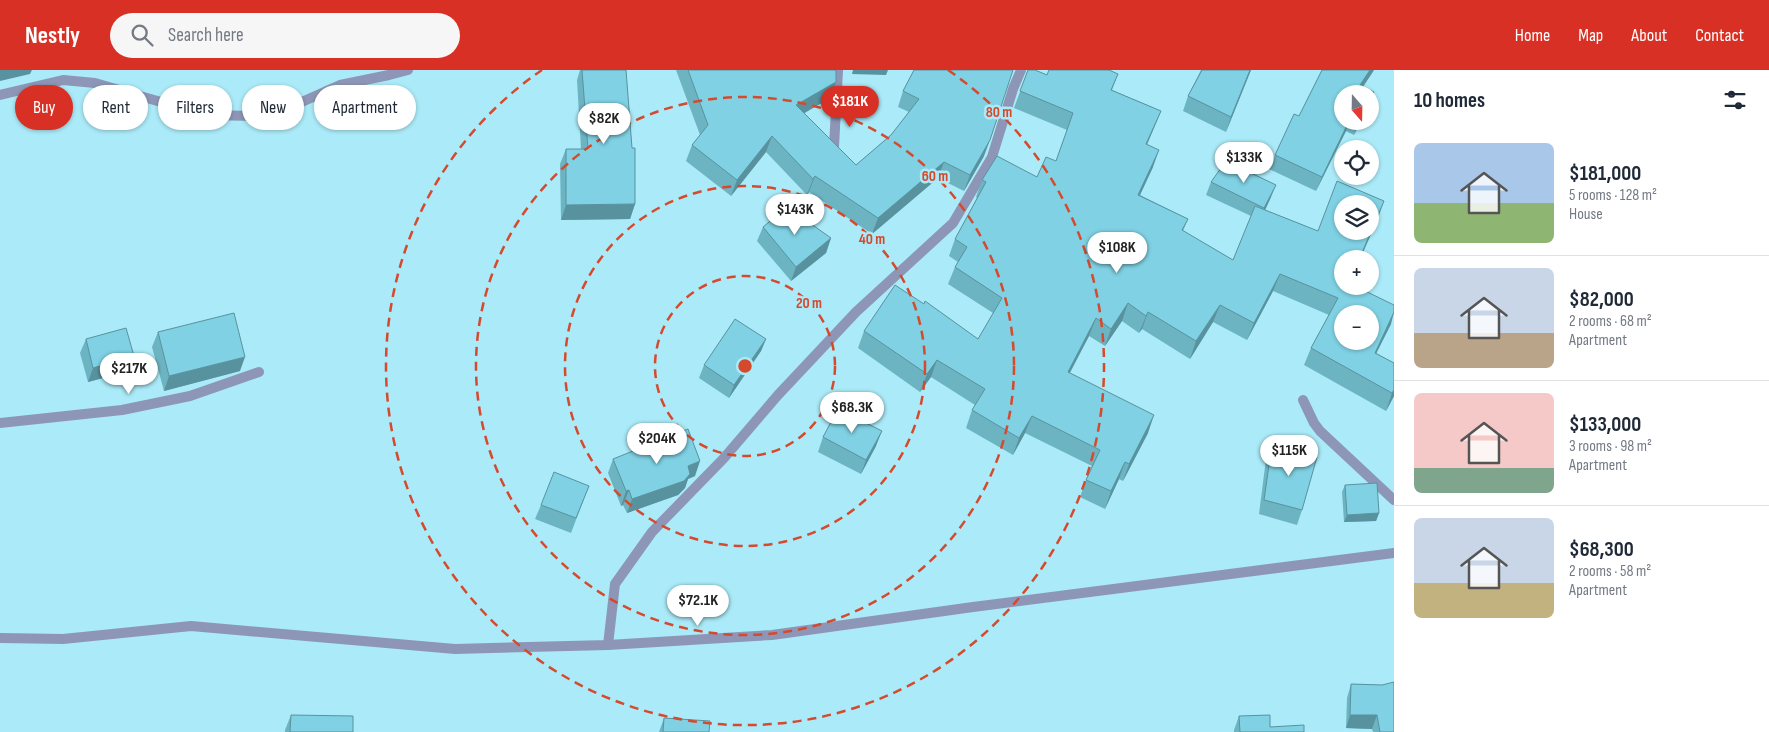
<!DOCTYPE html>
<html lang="en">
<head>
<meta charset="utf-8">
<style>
	body { margin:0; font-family:"Sofia Sans Condensed",sans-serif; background:#f6f6f7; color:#1f2937; height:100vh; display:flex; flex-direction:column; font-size:19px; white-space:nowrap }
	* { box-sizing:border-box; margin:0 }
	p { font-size:16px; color:#747a83 }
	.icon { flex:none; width:28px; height:28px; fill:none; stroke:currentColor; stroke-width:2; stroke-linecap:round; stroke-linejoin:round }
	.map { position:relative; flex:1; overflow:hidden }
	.details { display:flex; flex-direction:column; background:#fff; width:375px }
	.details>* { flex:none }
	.top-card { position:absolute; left:15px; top:15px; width:475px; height:45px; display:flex; gap:10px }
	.needle { width:32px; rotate:160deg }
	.fabs { position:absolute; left:1334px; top:15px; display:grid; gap:10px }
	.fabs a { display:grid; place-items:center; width:45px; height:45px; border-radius:50%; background:#fff; box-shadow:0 1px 4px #0004; font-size:25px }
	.price { position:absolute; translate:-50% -42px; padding:0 11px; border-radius:18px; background:#fff; color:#222; font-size:16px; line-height:32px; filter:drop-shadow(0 1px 2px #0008) }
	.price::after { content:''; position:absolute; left:50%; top:30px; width:15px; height:11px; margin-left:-8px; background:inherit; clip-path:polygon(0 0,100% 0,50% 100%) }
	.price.active { background:#d93025; color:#fff }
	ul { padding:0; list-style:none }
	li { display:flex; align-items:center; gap:15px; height:125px; padding:0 20px }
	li+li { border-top:1px solid #e0e1e3 }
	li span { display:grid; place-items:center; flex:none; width:140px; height:100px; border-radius:8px; color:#555 }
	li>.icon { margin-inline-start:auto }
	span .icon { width:60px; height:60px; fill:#fffc; stroke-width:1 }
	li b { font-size:21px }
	h2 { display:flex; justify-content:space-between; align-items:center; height:60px; padding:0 20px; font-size:21px }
	.tag { padding:0 18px; border-radius:22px; background:#fff; box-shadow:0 1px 4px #0004; font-size:18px; line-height:45px }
	.tag.active { background:#d93025; color:#fff }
	header { display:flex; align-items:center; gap:30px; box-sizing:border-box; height:70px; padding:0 25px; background:#d93025; color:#fff }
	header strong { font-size:24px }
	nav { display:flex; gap:28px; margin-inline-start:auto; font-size:18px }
	.search { width:350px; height:45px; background:#f6f6f7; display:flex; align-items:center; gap:12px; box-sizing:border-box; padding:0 18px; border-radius:28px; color:#747a83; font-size:19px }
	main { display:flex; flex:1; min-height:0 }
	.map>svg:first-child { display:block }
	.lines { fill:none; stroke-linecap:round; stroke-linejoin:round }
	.minor { stroke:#8e96b7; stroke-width:10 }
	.wall { fill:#6db4c3 }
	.shaded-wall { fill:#59929f }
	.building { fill:#7fd1e3; stroke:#59929f; fill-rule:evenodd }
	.ring { fill:none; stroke:#d54a2d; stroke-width:2.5; stroke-dasharray:9 6 }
	.centre { fill:#d54a2d; stroke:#abeaf8; stroke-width:2.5 }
	.ring-label { font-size:15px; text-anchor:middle; font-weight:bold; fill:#d54a2d; stroke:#abeaf8; stroke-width:5; stroke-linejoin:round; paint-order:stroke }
</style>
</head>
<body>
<header>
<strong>Nestly</strong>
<div class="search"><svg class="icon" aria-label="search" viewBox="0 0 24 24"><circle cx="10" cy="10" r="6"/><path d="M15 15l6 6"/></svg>Search here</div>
<nav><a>Home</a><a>Map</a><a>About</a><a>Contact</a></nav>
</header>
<main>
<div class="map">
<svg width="1394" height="662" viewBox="0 0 1394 662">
	<rect width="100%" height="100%" fill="#abeaf8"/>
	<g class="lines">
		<g class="minor">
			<polyline points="0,25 63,10 95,13 206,45 255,46 295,35 340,15 389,5 408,0"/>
			<polyline points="834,77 838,0"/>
			<polyline points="1303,330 1314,353 1320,361 1394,430"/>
			<polyline points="0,353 122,340 190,326 259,302"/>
			<polyline points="0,568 63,569 191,556 455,579 608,575 772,565 973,537 1394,483"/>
			<polyline points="608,575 615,514 652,462 724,388 778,325 856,242 953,153 992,87 1013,19 1021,0"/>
		</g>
	</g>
	<g class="wall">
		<polygon points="580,0 626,0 635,134 630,149 561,150 560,94 566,79 581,79 577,10"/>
		<polygon points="676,0 835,0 830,28 804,43 856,95 891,65 909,42 898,37 903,21 914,0 984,86 964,121 938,108 872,164 809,122 807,125 766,82 731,126 686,91 692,75 700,65"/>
		<polygon points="1028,0 1047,5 1118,4 1112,20 1161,41 1147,74 1153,97 1140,125 1188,149 1183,161 1233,190 1251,146 1206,125 1211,112 1271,127 1265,140 1318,161 1378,148 1362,185 1356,217 1391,254 1376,283 1394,293 1394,326 1386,341 1304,295 1311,278 1329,245 1273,221 1247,270 1213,252 1190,289 1142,259 1139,263 1122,251 1105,276 1089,266 1070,303 1148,363 1123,411 1119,409 1105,439 1080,427 1086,410 1092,396 1025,363 1013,385 966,358 972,340 975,335 931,307 920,322 858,278 864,261 924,234 978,269 993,243 948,214 955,197 958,192 949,186 955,169 977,128 976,127 982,110 1037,107 1056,91 1067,60 1014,38"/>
		<polygon points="1201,0 1251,0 1226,62 1183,41 1188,26"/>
		<polygon points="1322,0 1374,0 1363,17 1374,22 1370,32 1370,24 1342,51 1361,51 1354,65 1346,61 1316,121 1269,99 1275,85 1299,46"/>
		<polygon points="763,157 831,168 826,183 791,211 757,171"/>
		<polygon points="158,262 240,301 164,321 152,277"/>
		<polygon points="86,269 134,286 129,301 88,312 80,283"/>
		<polygon points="766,269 761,281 729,328 699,308 704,295"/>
		<polygon points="823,367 876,376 861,404 818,382"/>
		<polygon points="1272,374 1302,440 1297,455 1259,444 1266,389"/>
		<polygon points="613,389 695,406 688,409 685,418 678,425 627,443 623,435 621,436 608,403"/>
		<polygon points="1345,415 1379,443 1376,451 1344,452 1342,422"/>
		<polygon points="589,416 571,463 535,449 541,435"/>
		<polygon points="1351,614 1382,615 1394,662 1373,662 1372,659 1346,658 1347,628"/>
		<polygon points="291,645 353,662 285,662 285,660"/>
		<polygon points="1239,646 1270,657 1304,662 1234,662 1234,660"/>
		<polygon points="664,648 709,662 659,662"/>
	</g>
	<g class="shaded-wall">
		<polygon points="0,0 32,0 30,4 0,11"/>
		<polygon points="853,0 888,0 886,5 852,4"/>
		<polygon points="1250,0 1251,0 1226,62 1231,47"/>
		<polygon points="1370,0 1374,0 1358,24 1360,15"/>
		<polygon points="836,12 830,28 791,51 796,35"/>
		<polygon points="1161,41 1154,58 1140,91 1146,74"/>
		<polygon points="1349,51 1346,61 1316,121 1322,107"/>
		<polygon points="1359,51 1361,51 1354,65"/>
		<polygon points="772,66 766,82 731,126 737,110"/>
		<polygon points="990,70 984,86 964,121 970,105"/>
		<polygon points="1159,80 1153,97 1132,142 1138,125"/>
		<polygon points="944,92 938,108 872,164 878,148"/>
		<polygon points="815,106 809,122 807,125 813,109"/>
		<polygon points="1276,115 1271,127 1260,151 1264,138"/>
		<polygon points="1384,131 1378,148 1360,189 1359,189"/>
		<polygon points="635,134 630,149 561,150 566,135"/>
		<polygon points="831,168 826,183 791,211 796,197"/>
		<polygon points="1280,204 1273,221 1247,270 1254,253"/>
		<polygon points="1128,233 1122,251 1105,276 1111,259"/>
		<polygon points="1220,235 1213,252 1190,289 1196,271"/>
		<polygon points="1148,242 1142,259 1139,263 1146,246"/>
		<polygon points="1394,242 1391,254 1368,300 1375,283"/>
		<polygon points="1096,248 1089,266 1061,319 1068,302"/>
		<polygon points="766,269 761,281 729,328 734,315"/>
		<polygon points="134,286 129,301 88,312 93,298"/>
		<polygon points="245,287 240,301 164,321 169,306"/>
		<polygon points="937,290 931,307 920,322 927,304"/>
		<polygon points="1394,320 1394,326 1386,341 1392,323"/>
		<polygon points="1154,345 1148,363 1123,411 1129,394"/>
		<polygon points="1032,346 1025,363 1013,385 1019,368"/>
		<polygon points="882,361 876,376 861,404 866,390"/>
		<polygon points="700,391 695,406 688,409 685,418 678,425 627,443 632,429 688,396"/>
		<polygon points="1125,392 1119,409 1105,439 1111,421"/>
		<polygon points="629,420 623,435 621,436 626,421"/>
		<polygon points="1379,443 1376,451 1344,452 1347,445"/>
		<polygon points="1350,645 1377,645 1372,659 1346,658"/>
	</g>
	<g class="building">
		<polygon points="582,0 626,0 632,78 635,78 635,134 566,135 566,79 588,79"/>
		<polygon points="688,0 835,0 836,1 836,12 796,35 856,95 891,65 919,29 903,21 914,0 1013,0 990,70 970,105 944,92 878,148 815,106 813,109 772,66 737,110 692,75 708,55"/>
		<path d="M1028 0H1035L1047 5 1049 0H1109L1118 4 1111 20 1161 41 1146 74 1159 80 1138 125 1188 149 1182 160 1233 190 1255 136 1318 161 1337 111 1384 131 1361 185 1367 187V189H1342V216H1355L1394 235V242L1375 283 1394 293V320L1392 323 1311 278 1338 228 1280 204 1254 253 1220 235 1196 271 1148 242 1146 246 1128 233 1111 259 1096 248 1068 302 1154 345 1129 394 1125 392 1111 421 1086 410 1100 380 1032 346 1019 368 972 340 985 319 937 290 927 304 864 261 895 215 924 234 925 231 978 269 1002 228 955 197 967 177 955 169 986 112 982 110 997 86 1037 107 1046 87 1056 91 1073 43 1020 21ZM1342 134H1370V161H1342ZM1342 244H1370V271H1342Z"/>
		<polygon points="1202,0 1250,0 1231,47 1188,26"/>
		<polygon points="1322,0 1370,0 1360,15 1374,22 1370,29 1370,24 1342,24 1342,51 1349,51 1322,107 1275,85 1294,44 1299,46"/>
		<polygon points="1226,91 1276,115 1264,138 1211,112"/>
		<polygon points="787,137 831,168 796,197 763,157"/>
		<polygon points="234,243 245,287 169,306 158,262"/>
		<polygon points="735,249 766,269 734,315 704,295"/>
		<polygon points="126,258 134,286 93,298 86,269"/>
		<polygon points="838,339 882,361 866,390 823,367"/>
		<polygon points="688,359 700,391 688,396 690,404 684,411 632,429 629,420 626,421 613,389"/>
		<polygon points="1272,374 1317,387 1302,440 1264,430"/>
		<polygon points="554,402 589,416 576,448 541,435"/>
		<polygon points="1377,413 1379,443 1347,445 1345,415"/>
		<polygon points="1394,612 1394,662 1380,662 1377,645 1350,645 1351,614 1382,615"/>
		<polygon points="291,645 353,646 353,662 290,662"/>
		<polygon points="1270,645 1270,657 1304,655 1304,662 1240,662 1239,646"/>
		<polygon points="664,648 710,651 709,662 663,662"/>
	</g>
	<g class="ring">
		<circle cx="745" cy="296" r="90"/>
		<circle cx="745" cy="296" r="180"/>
		<circle cx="745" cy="296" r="269"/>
		<path d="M948 0A359 359 0 1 1 542 0"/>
	</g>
	<circle cx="745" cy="296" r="8" class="centre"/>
	<g class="ring-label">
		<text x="999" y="47">80 m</text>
		<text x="935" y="111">60 m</text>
		<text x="872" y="174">40 m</text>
		<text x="809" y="238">20 m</text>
	</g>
</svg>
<div class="fabs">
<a><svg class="needle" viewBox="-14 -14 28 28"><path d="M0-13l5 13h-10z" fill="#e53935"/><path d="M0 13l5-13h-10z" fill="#747a83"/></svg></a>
<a><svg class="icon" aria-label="locate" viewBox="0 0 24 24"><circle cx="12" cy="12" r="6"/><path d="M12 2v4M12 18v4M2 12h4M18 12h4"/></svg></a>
<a><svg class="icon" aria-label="layers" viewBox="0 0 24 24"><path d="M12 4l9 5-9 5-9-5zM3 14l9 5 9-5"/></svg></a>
<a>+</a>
<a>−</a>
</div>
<b class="price active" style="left:850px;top:58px">$181K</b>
<b class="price" style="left:604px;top:75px">$82K</b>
<b class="price" style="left:1244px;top:114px">$133K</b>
<b class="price" style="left:795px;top:166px">$143K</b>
<b class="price" style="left:1117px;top:204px">$108K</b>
<b class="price" style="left:129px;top:325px">$217K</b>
<b class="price" style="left:852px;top:364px">$68.3K</b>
<b class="price" style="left:657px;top:395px">$204K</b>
<b class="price" style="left:1289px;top:407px">$115K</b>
<b class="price" style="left:698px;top:557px">$72.1K</b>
<div class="top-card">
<a class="tag active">Buy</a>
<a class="tag">Rent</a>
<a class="tag">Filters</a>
<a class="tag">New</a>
<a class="tag">Apartment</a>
</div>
</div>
<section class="details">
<h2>10 homes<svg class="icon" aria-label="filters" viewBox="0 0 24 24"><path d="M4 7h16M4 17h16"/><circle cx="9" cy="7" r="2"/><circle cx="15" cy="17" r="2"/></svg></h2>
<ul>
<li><span style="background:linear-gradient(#a9c7e8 60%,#8fb573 0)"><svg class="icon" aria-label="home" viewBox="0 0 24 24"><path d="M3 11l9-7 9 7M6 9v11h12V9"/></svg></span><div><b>$181,000</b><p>5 rooms · 128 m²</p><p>House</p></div></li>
<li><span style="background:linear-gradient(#c9d6e8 65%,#b9a48a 0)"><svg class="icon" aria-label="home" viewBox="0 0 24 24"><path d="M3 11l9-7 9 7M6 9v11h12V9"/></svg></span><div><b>$82,000</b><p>2 rooms · 68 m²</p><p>Apartment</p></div></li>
<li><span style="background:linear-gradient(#f6c9c9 75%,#7fa58c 0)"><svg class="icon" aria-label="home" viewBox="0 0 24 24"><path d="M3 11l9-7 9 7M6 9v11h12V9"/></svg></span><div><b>$133,000</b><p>3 rooms · 98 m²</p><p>Apartment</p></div></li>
<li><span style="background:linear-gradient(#c9d6e8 65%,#c2b280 0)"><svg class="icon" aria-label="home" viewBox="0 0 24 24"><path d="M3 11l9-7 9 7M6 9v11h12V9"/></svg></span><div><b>$68,300</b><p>2 rooms · 58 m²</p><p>Apartment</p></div></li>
</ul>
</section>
</main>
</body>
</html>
